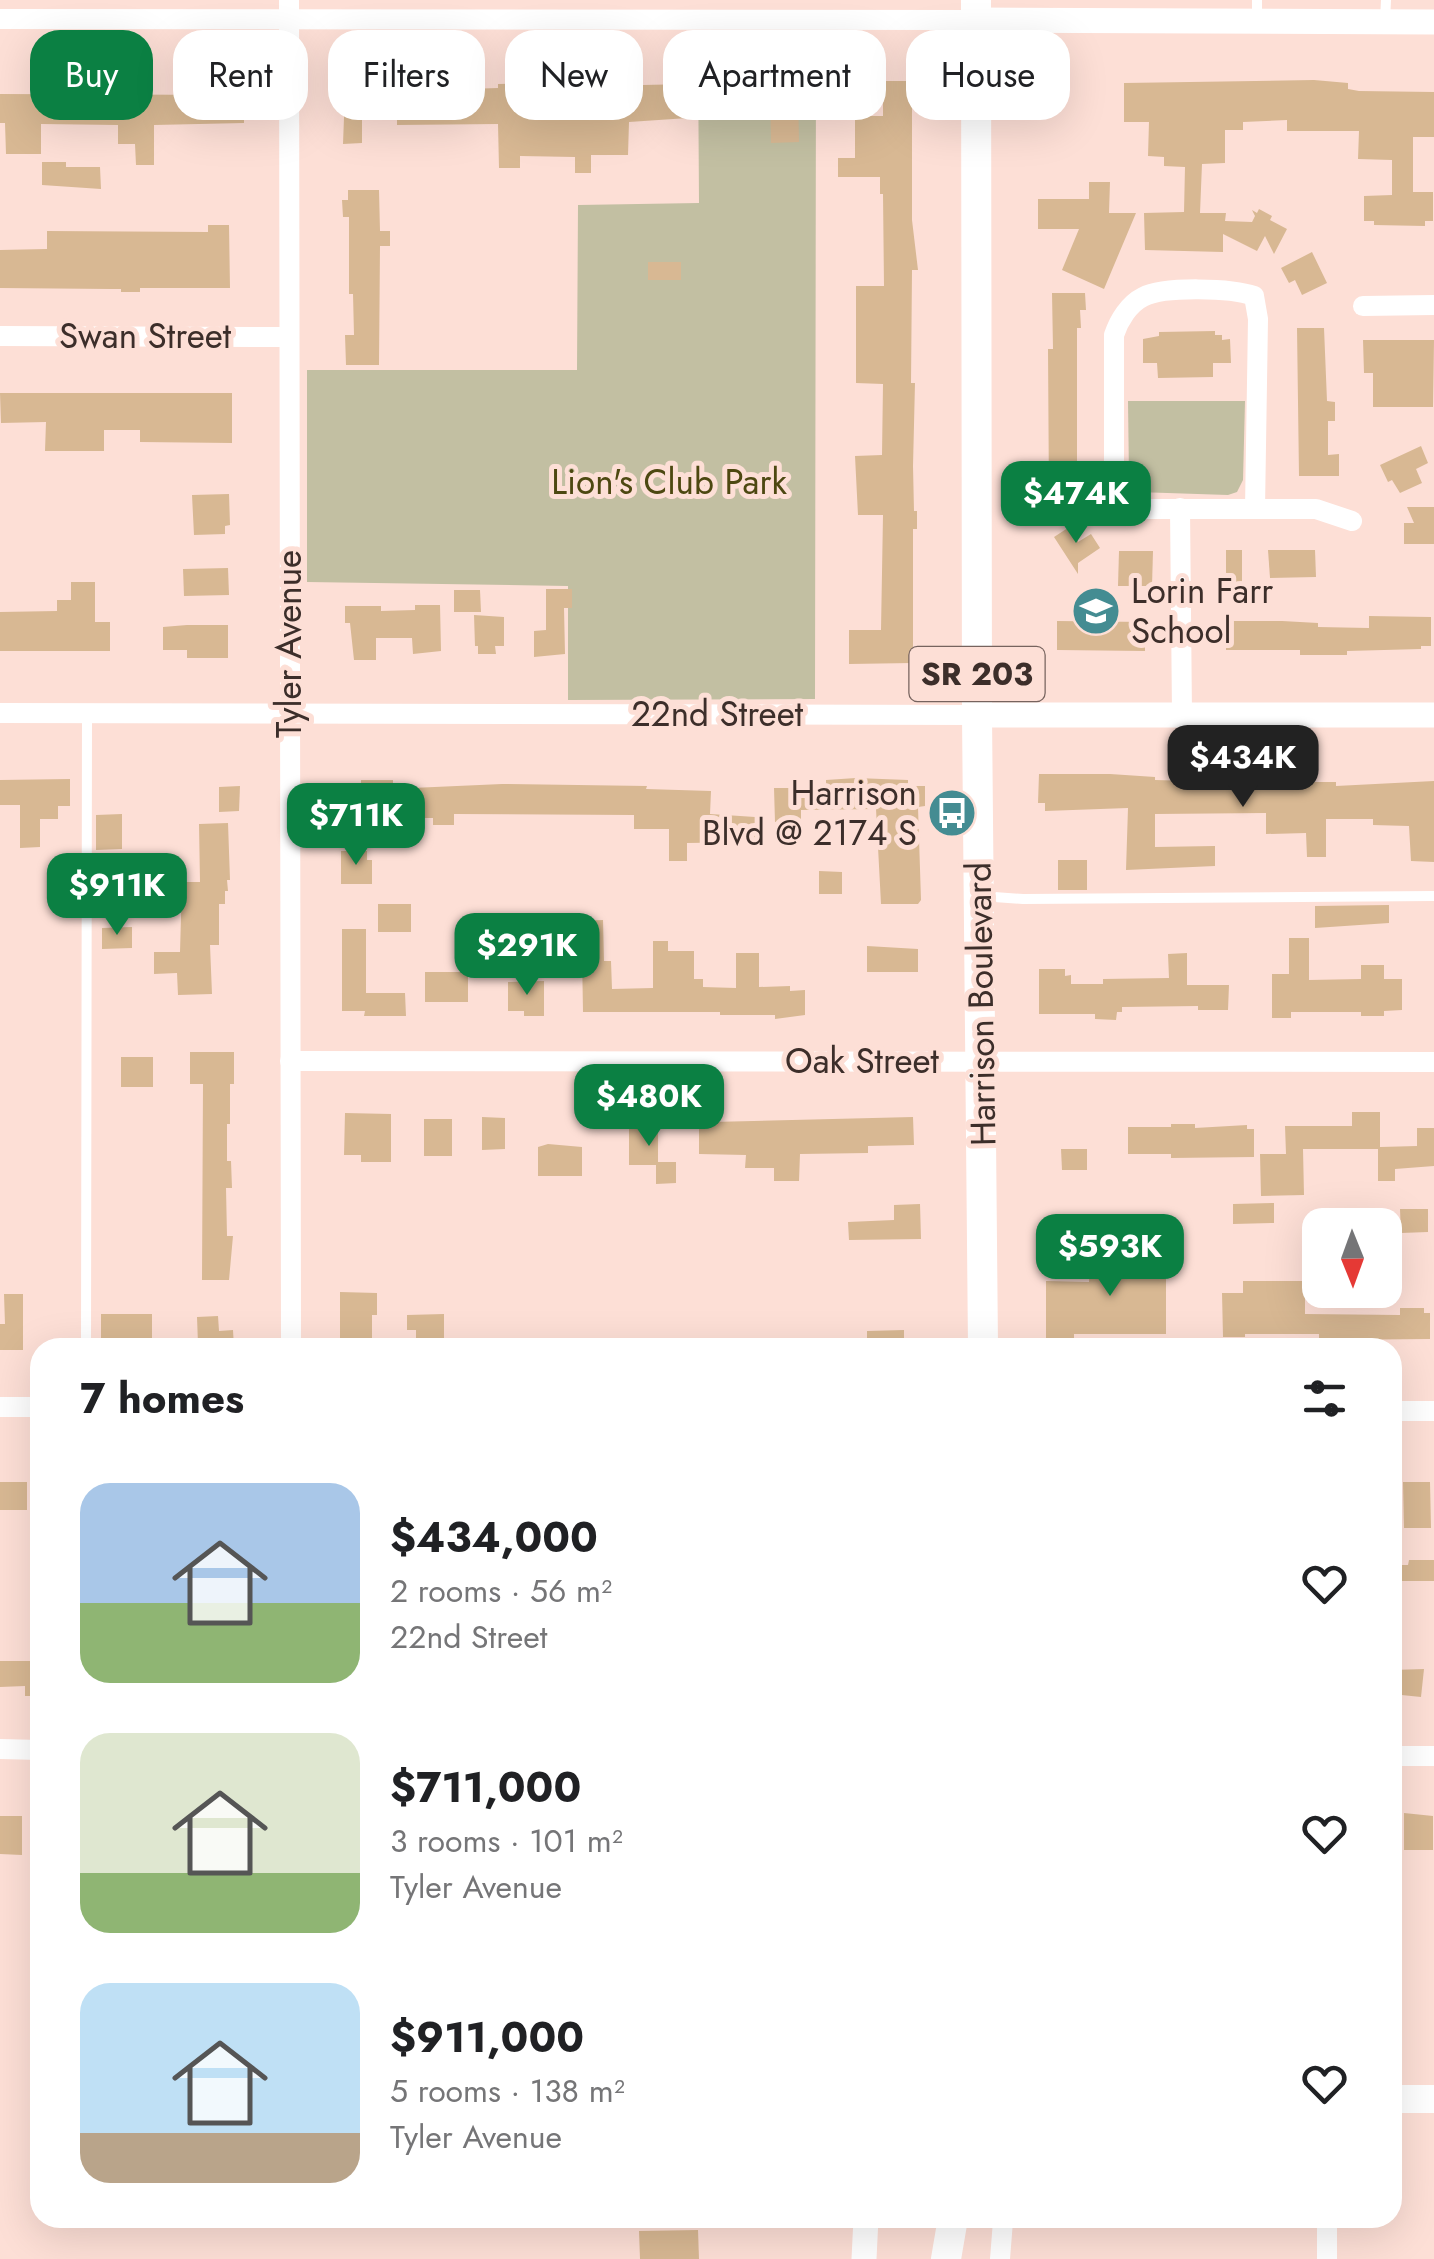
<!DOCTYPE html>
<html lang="en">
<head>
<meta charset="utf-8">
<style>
	body { margin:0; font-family:Jost,sans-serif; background:#f6f6f6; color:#202124; height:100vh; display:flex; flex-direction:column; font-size:38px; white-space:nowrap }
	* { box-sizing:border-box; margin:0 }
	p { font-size:32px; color:#757577 }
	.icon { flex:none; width:55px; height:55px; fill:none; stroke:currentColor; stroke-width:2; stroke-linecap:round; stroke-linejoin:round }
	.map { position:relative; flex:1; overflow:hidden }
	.side { position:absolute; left:30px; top:1338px; width:1372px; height:890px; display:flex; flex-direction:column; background:#fff; border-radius:30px; box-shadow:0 10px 40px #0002 }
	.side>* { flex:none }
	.banner { position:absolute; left:30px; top:30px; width:1375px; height:90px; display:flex; gap:20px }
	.needle { width:65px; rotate:179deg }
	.buttons { position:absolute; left:1302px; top:1208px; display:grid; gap:20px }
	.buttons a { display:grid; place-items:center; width:100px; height:100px; border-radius:20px; background:#fff; box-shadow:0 10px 40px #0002; font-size:50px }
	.price { position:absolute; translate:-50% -85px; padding:0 22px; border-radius:20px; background:#0b8043; color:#fff; font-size:32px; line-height:65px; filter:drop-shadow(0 2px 5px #0008) }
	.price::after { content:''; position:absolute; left:50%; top:60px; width:30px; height:22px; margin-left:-15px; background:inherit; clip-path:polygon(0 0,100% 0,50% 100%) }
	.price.selected { background:#222; color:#fff }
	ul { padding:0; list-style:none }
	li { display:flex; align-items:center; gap:30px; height:250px; padding:0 50px }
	li span { display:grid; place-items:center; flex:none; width:280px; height:200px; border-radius:30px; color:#555 }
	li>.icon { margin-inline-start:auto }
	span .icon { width:120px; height:120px; fill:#fffc; stroke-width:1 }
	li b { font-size:42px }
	h2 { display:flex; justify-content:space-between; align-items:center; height:120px; padding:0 50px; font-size:42px }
	.pill { padding:0 35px; border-radius:30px; background:#fff; box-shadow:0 10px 40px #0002; font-size:35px; line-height:90px }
	.pill.selected { background:#0b8043; color:#fff }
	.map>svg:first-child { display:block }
	.green { fill:#c2bfa2 }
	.building { fill:#d8b893 }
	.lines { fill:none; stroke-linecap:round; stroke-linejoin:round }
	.service { stroke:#fff; stroke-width:10 }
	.minor { stroke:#fff; stroke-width:20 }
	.tertiary { stroke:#fff; stroke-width:25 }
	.secondary { stroke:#fff; stroke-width:28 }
	.primary { stroke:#fff; stroke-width:30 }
	.labels { text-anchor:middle; stroke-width:10; stroke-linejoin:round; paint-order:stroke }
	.shield { fill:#fddfd6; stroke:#76635e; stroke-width:2.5 }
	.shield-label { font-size:32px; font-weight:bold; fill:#3c2e2a }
	.street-label { font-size:35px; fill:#3c2e2a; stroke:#fddfd6 }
	.park-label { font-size:35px; fill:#4d4811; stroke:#fddfd6 }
	.poi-label { font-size:35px; fill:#3c2e2a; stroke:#fddfd6; text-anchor:start }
</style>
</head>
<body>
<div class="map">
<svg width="1434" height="2259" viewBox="0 0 1434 2259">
	<rect width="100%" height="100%" fill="#fddfd6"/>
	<g class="green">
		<polygon points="698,49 816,49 815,699 568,700 568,586 307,582 307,370 577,370 578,205 699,203"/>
		<polygon points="1128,401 1245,401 1243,480 1237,492 1228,495 1137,492 1129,478"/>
	</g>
	<g class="building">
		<polygon points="1314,80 1348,83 1348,89 1359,91 1434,92 1434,137 1413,137 1413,192 1433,192 1433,221 1425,221 1425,226 1374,225 1374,221 1364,221 1364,196 1392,195 1392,160 1358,159 1359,131 1287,131 1287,120 1243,122 1243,130 1225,130 1225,163 1202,164 1200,213 1226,213 1225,221 1252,222 1255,216 1252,210 1257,213 1259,209 1272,216 1270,220 1287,229 1274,254 1265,236 1257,251 1223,234 1223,252 1145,250 1144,213 1184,212 1185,167 1164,166 1164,157 1148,156 1149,122 1124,122 1124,83"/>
		<polygon points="883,81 912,81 912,220 918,270 912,270 911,383 915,383 913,466 914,511 917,511 917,529 913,529 913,655 912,663 849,664 849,630 881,630 883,515 858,515 855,456 882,455 883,384 856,383 856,286 884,286 883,194 880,194 880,177 838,177 838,158 855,158 855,116 883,116"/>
		<polygon points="467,82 467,89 498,88 498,84 584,82 609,85 608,89 643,89 643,85 688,84 688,118 629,122 628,155 591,155 591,173 575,173 575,157 520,156 520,168 499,168 498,124 397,125 397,117 362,117 362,143 343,144 345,91 414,90 424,89 424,83"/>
		<polygon points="770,91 798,91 799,142 771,143"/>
		<polygon points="0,94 233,95 233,106 244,105 244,123 154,125 154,165 136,165 135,144 118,144 118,125 41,124 41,154 6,154 5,123 0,123"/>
		<polygon points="42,162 66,162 66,167 100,167 101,189 42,185"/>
		<polygon points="1089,182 1110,182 1109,213 1136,213 1104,289 1062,270 1079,229 1038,229 1038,199 1089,199"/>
		<polygon points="348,190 379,190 380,231 390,231 390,246 380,246 379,365 346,365 345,335 354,335 353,294 349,294 349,217 343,217 342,200 348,200"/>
		<polygon points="208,225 229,225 230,288 140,288 140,292 121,292 121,289 111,289 0,288 0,250 47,249 47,231 208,232"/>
		<polygon points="1312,252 1327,283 1302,295 1295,280 1289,283 1281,268"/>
		<rect x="648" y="262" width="33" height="18"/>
		<polygon points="1052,293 1085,293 1086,310 1080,310 1081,328 1077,328 1077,502 1049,502 1048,349 1053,349"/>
		<polygon points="1297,328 1324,328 1327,401 1335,402 1335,421 1328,421 1328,455 1339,454 1339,476 1299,476"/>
		<polygon points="1215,331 1215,335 1222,335 1222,340 1230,339 1231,363 1213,363 1213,377 1158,378 1157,363 1143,363 1143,339 1159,336 1159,332"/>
		<polygon points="1363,340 1434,340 1433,407 1373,407 1373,373 1364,373"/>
		<polygon points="0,393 232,393 232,443 140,442 140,430 104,430 104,451 45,451 46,422 1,423"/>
		<polygon points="1421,446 1428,463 1416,469 1422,483 1400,493 1392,480 1388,482 1380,465"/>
		<polygon points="229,494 230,525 225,526 225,534 194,535 192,495"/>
		<polygon points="1407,507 1434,507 1434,544 1404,544 1404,523 1414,523"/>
		<polygon points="1077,522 1078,542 1091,534 1100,548 1078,563 1078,574 1054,537"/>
		<rect x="1226" y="550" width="16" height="39"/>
		<polygon points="1268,550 1315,550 1316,577 1270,578"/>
		<polygon points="1119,551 1153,551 1152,586 1118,586"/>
		<polygon points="228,568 229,595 184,596 183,569"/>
		<polygon points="71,582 95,582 95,622 110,622 110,651 0,651 0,612 57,611 57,600 71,600"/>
		<polygon points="546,589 572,589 572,608 564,608 565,654 534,657 534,631 546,630"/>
		<polygon points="454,590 480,590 481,612 454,612"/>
		<polygon points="415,605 440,605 441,651 413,654 412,638 376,638 376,660 354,660 350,623 345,623 345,606 381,606 381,611 415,610"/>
		<polygon points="474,615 504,617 504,646 495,646 496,654 478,654 478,646 475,646"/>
		<polygon points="1369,616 1431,617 1431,646 1421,646 1421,649 1347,651 1347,655 1300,655 1300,650 1226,650 1226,621 1282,621 1318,623 1318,627 1369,628"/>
		<polygon points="1057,621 1145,622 1145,651 1057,650"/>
		<polygon points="187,625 228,625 228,658 187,658 187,650 163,650 163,627"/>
		<polygon points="1039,774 1110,774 1155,777 1155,780 1226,782 1266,781 1266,777 1296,777 1296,782 1336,782 1336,786 1434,781 1434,862 1411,861 1409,826 1373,825 1373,819 1326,819 1326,857 1307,857 1306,833 1266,834 1266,813 1155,814 1155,847 1215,846 1215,866 1126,870 1128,808 1045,811 1045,803 1038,803"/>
		<polygon points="856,778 908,780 908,786 925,786 925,806 918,807 921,900 918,904 881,904 876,809 801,810 801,822 775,822 774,788 793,788 793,792 826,791 826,780"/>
		<polygon points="70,779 70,806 58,806 58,819 40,819 40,847 20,848 20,805 0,805 0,780"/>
		<polygon points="361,780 393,780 393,784 412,784 412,788 502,784 647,786 646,789 711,791 710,814 755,817 755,842 687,843 687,861 669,861 669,829 634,829 634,815 454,814 454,825 433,825 433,818 420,818 420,805 361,805"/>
		<polygon points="240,786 239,811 219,812 219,787"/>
		<polygon points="122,814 122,849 96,850 96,815"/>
		<polygon points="228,823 230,880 227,880 228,891 225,891 225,904 219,904 219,945 210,945 212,994 178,995 177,973 154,974 154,952 180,952 182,882 200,882 199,824"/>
		<polygon points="341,851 367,851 367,860 372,860 372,884 341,884"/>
		<rect x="1058" y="860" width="29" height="30"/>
		<polygon points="819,871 842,872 842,894 819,894"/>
		<rect x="378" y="904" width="33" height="28"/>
		<polygon points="1389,905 1389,923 1315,928 1315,906"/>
		<polygon points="603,920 604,961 611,961 612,989 653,988 653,941 668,941 668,951 694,951 694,979 703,979 703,987 736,988 736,953 759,953 759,987 790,986 790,991 805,990 805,1015 775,1019 775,1015 720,1015 720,1012 583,1012 582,954 578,954 577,921"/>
		<polygon points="132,927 132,948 102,949 102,928"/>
		<polygon points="342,929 366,929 366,993 405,993 406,1016 364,1016 365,1011 342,1011"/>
		<polygon points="1289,938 1309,938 1309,980 1361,979 1361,965 1384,965 1384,979 1402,979 1402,1010 1384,1011 1384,1016 1361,1016 1361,1012 1291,1012 1291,1018 1272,1018 1272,974 1289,974"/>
		<polygon points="867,946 918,949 918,972 867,972"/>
		<polygon points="1187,953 1187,985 1229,985 1228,1010 1198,1010 1198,1006 1122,1007 1122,1012 1117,1012 1116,1020 1095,1019 1095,1014 1039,1014 1039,969 1065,969 1065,976 1071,975 1071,984 1103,984 1103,979 1169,978 1168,954"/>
		<rect x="425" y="972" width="43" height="30"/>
		<polygon points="544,981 544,1016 524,1016 524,1011 508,1011 508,982"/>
		<polygon points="190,1052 234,1052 234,1084 230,1084 230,1124 227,1124 227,1161 231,1161 232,1188 226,1188 227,1236 233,1236 229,1280 202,1280 203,1084 190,1084"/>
		<rect x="121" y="1057" width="32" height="30"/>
		<polygon points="1352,1112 1380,1112 1380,1147 1417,1146 1417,1128 1434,1128 1434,1166 1395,1169 1395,1181 1378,1181 1378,1149 1303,1149 1304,1195 1261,1196 1260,1154 1286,1154 1285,1126 1352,1126"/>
		<polygon points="345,1113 391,1114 391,1162 361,1162 361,1155 344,1155"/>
		<polygon points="482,1117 505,1118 505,1149 482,1150"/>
		<polygon points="913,1117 914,1145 868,1146 868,1153 800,1154 799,1181 774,1181 774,1168 745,1168 746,1155 699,1154 699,1126 711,1126 711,1122"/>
		<rect x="424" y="1119" width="28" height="37"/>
		<polygon points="629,1119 658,1119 658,1162 676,1162 676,1183 656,1184 656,1165 629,1165"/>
		<polygon points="1171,1124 1195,1124 1195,1128 1247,1125 1247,1129 1254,1129 1254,1157 1171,1158 1171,1154 1128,1154 1128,1127 1171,1127"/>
		<polygon points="548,1144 582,1147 582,1176 538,1176 538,1147"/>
		<polygon points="1061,1149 1087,1149 1087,1170 1062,1170"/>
		<polygon points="1274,1203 1274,1223 1233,1224 1233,1204"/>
		<polygon points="920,1204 921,1239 849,1240 848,1222 894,1220 894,1205"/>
		<polygon points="1400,1209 1428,1209 1428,1232 1401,1233"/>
		<polygon points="1090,1255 1166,1256 1166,1334 1074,1334 1074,1341 1046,1341 1046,1281 1089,1282"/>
		<polygon points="1243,1281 1305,1281 1305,1314 1400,1315 1400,1308 1424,1308 1424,1313 1430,1313 1430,1339 1319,1340 1319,1334 1245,1334 1245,1337 1223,1337 1222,1293 1243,1293"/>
		<polygon points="340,1292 377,1293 377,1315 372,1315 372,1348 340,1348"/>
		<polygon points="4,1294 23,1294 23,1350 0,1350 0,1324 5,1324"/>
		<rect x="101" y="1314" width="51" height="29"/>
		<polygon points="444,1314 444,1348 416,1348 416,1330 407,1330 407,1315"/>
		<polygon points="218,1316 219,1331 233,1330 234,1348 209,1348 209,1343 198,1344 197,1317"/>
		<polygon points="904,1330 904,1348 867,1348 867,1331"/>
		<rect x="0" y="1482" width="27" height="28"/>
		<polygon points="1403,1482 1430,1482 1431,1528 1404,1528"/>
		<polygon points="1409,1560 1434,1560 1434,1581 1399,1581 1399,1565 1408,1565"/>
		<polygon points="0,1661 40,1661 40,1696 25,1696 25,1686 0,1687"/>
		<polygon points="1424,1669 1421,1697 1392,1694 1392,1670"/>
		<polygon points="1404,1813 1433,1816 1433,1850 1404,1850"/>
		<polygon points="0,1816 22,1816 22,1855 0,1854"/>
		<polygon points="698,2230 699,2259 640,2259 639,2231"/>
	</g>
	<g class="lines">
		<g class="service">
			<polyline points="1257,0 1257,20"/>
			<polyline points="1385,21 1386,0"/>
			<polyline points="981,896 1023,899 1434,896"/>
			<polyline points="86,1348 87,714"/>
		</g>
		<g class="minor">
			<polyline points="289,0 291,1348"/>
			<polyline points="0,19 976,20"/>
			<polyline points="1363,306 1434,305"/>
			<polyline points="0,336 289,337"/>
			<polyline points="1180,508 1182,715"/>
			<path d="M1255 509 1258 319 1254 296C1232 288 1164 286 1143 297 1129 304 1119 320 1114 335V489L1119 503 1135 509H1316L1352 521"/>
			<polyline points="0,713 977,715"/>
			<polyline points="290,1061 1434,1062"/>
			<polyline points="0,1407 40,1407"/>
			<polyline points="1392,1411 1434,1411"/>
			<polyline points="0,1749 40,1750"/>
			<polyline points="1392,1756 1434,1756"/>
			<polyline points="1327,2218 1327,2259"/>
			<polyline points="1000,2259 1003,2221"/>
		</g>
		<g class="tertiary">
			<polyline points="976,20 1434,22"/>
			<polyline points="977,715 1434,715"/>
			<polyline points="864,2259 866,2218"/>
		</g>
		<polyline class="secondary" points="1392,2099 1434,2099"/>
		<g class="primary">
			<polyline points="976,0 977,715 983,1348"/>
			<polyline points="946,2259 953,2218"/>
		</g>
	</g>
	<defs>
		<g id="school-disc" transform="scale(2.5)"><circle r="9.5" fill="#448c92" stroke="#fddfd6"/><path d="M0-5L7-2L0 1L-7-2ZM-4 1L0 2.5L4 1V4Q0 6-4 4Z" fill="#fff"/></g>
		<g id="bus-disc" transform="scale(2.5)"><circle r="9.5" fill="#448c92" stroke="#fddfd6"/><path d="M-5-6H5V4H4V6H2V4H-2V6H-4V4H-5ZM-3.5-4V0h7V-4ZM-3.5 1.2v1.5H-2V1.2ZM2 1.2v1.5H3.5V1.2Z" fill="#fff"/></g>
	</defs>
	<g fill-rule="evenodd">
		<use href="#school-disc" x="1096" y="611"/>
		<use href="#bus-disc" x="952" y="813"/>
	</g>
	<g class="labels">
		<rect class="shield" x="909.5" y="647" width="135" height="54" rx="8"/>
		<g class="shield-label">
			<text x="977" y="685">SR 203</text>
		</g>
		<g class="street-label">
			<text x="145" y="348">Swan Street</text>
			<text transform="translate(289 644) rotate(-90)" y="12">Tyler Avenue</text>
			<text x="717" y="726">22nd Street</text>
			<text transform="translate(981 1004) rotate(-91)" y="12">Harrison Boulevard</text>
			<text x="862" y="1073">Oak Street</text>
		</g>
		<g class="park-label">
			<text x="669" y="494">Lion's Club Park</text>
		</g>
		<g class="poi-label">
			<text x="1131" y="603">Lorin Farr<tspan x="1131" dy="40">School</tspan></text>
			<text x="917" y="805" text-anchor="end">Harrison<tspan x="917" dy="40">Blvd @ 2174 S</tspan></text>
		</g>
	</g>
</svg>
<div class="buttons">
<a><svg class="needle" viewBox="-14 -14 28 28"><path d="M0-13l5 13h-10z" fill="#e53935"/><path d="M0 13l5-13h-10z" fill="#757577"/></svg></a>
</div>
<b class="price" style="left:1076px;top:546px">$474K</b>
<b class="price selected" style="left:1243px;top:810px">$434K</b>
<b class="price" style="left:356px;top:868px">$711K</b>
<b class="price" style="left:117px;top:938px">$911K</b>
<b class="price" style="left:527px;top:998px">$291K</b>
<b class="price" style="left:649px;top:1149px">$480K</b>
<b class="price" style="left:1110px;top:1299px">$593K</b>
<div class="banner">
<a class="pill selected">Buy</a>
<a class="pill">Rent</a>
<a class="pill">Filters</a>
<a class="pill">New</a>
<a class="pill">Apartment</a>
<a class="pill">House</a>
</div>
<section class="side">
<h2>7 homes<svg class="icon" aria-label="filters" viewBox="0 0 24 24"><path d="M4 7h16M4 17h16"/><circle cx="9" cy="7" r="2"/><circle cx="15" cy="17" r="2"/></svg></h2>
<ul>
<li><span style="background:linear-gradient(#a9c7e8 60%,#8fb573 0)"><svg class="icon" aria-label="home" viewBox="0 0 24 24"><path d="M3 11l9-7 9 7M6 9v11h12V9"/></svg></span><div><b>$434,000</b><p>2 rooms · 56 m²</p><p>22nd Street</p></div><svg class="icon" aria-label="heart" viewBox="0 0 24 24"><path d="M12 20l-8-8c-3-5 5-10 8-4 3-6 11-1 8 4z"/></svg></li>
<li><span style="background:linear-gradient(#dfe7d0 70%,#8fb573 0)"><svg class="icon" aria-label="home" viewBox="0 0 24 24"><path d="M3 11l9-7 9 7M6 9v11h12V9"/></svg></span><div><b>$711,000</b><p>3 rooms · 101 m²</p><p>Tyler Avenue</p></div><svg class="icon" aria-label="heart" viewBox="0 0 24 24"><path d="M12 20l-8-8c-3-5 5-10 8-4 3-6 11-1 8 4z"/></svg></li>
<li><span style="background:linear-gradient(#bfe0f5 75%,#b9a48a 0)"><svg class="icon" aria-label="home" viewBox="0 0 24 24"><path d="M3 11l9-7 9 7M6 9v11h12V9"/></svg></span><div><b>$911,000</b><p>5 rooms · 138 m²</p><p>Tyler Avenue</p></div><svg class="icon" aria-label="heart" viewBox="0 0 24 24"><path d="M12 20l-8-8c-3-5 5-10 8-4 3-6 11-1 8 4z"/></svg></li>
</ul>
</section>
</div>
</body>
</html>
